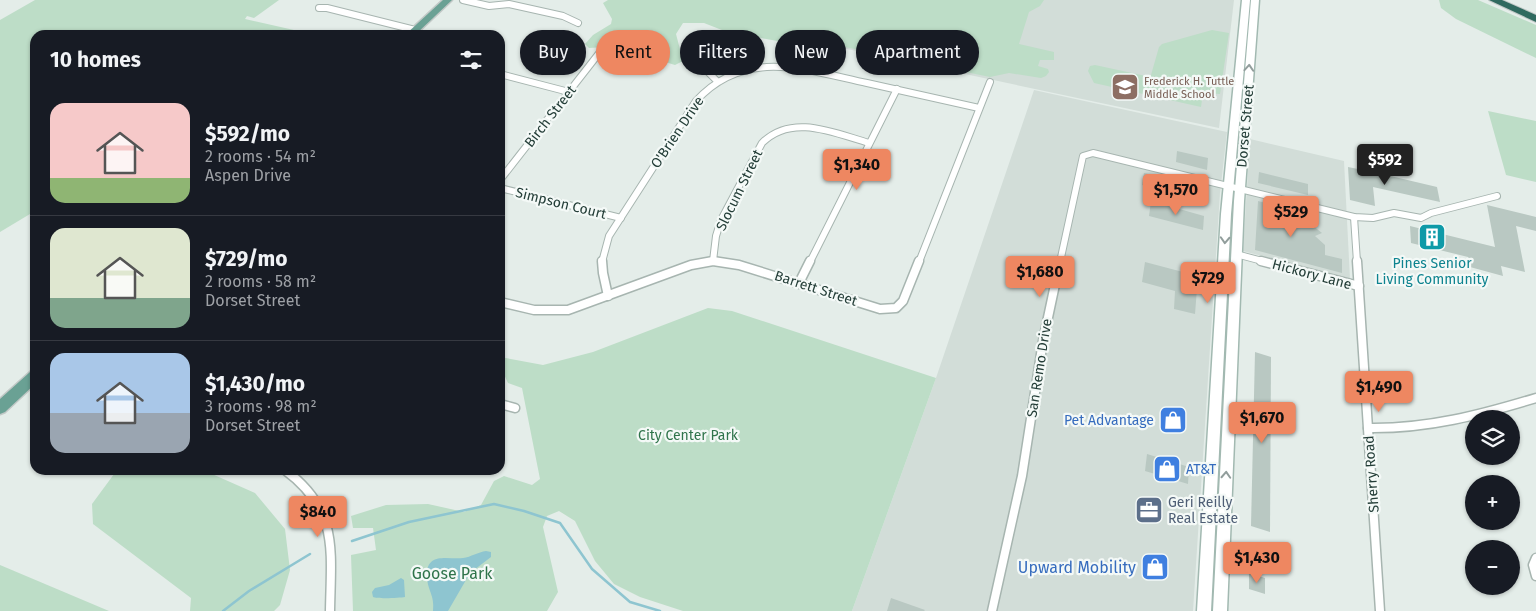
<!DOCTYPE html>
<html lang="en">
<head>
<meta charset="utf-8">
<style>
	body { margin:0; font-family:"Fira Sans",sans-serif; background:#20242c; color:#f1f3f6; height:100vh; display:flex; flex-direction:column; font-size:19px; white-space:nowrap }
	* { box-sizing:border-box; margin:0 }
	p { font-size:16px; color:#9ea1a6 }
	.icon { flex:none; width:28px; height:28px; fill:none; stroke:currentColor; stroke-width:2; stroke-linecap:round; stroke-linejoin:round }
	.map { position:relative; flex:1; overflow:hidden }
	.drawer { position:absolute; left:30px; top:30px; width:475px; height:445px; display:flex; flex-direction:column; background:#171b24; border-radius:15px; box-shadow:0 1px 4px #0004 }
	.drawer>* { flex:none }
	.guide { position:absolute; left:520px; top:30px; width:475px; height:45px; display:flex; gap:10px }
	.buttons { position:absolute; left:1465px; top:410px; display:grid; gap:10px }
	.buttons a { display:grid; place-items:center; width:55px; height:55px; border-radius:50%; background:#171b24; box-shadow:0 1px 4px #0004; font-size:25px }
	.price { position:absolute; translate:-50% -42px; padding:0 11px; border-radius:5px; background:#ee8761; color:#111; font-size:16px; line-height:32px; filter:drop-shadow(0 1px 2px #0008) }
	.price::after { content:''; position:absolute; left:50%; top:30px; width:15px; height:11px; margin-left:-8px; background:inherit; clip-path:polygon(0 0,100% 0,50% 100%) }
	.price.active { background:#222; color:#fff }
	ul { padding:0; list-style:none }
	li { display:flex; align-items:center; gap:15px; height:125px; padding:0 20px }
	li+li { border-top:1px solid #363941 }
	li span { display:grid; place-items:center; flex:none; width:140px; height:100px; border-radius:15px; color:#555 }
	li>.icon { margin-inline-start:auto }
	span .icon { width:60px; height:60px; fill:#fffc; stroke-width:1 }
	li b { font-size:21px }
	h2 { display:flex; justify-content:space-between; align-items:center; height:60px; padding:0 20px; font-size:21px }
	.pill { padding:0 18px; border-radius:22px; background:#171b24; box-shadow:0 1px 4px #0004; font-size:18px; line-height:45px }
	.pill.active { background:#ee8761; color:#111 }
	.map>svg:first-child { display:block }
	.built { fill:#d2ddd8 }
	.green { fill:#bdddc7 }
	.water { fill:#8ec5d0 }
	.lines { fill:none; stroke-linecap:round; stroke-linejoin:round }
	.stream { stroke:#8ec5d0; stroke-width:2.5 }
	.building { fill:#b9c8c2 }
	.street-far1-casing { stroke:#a7b5b0; stroke-width:8 }
	.street-casing { stroke:#a7b5b0; stroke-width:11 }
	.secondary-casing { stroke:#a2b9b1; stroke-width:3 }
	.primary-casing { stroke:#c2c9c7; stroke-width:3 }
	.highway-casing { stroke:#c2c9c7; stroke-width:2 }
	.street-far1 { stroke:#fff; stroke-width:6 }
	.street { stroke:#fff; stroke-width:8 }
	.secondary { fill:#fff; fill-rule:evenodd }
	.primary { fill:#6aa194; fill-rule:evenodd }
	.highway { fill:#306a5f; fill-rule:evenodd }
	.oneway { stroke:#929e9c }
	.labels { text-anchor:middle; stroke-width:4.5; stroke-linejoin:round; paint-order:stroke }
	.far-education-label { font-size:11px; fill:#785e54; stroke:#f4f9f7; text-anchor:start }
	.street-label { font-size:14px; fill:#243e38; stroke:#f4f9f7 }
	.culture-label { font-size:14px; fill:#0d838f; stroke:#f4f9f7 }
	.shop-label { font-size:14px; fill:#366cbe; stroke:#f4f9f7; text-anchor:end }
	.park-label { font-size:14px; fill:#2f744b; stroke:#f4f9f7 }
	.service-label { font-size:14px; fill:#4e5e75; stroke:#f4f9f7; text-anchor:start }
	.near-shop-label { font-size:16px; fill:#366cbe; stroke:#f4f9f7; text-anchor:end }
	.near-park-label { font-size:16px; fill:#2f744b; stroke:#f4f9f7 }
</style>
</head>
<body>
<div class="map">
<svg width="1536" height="611" viewBox="0 0 1536 611">
	<rect width="100%" height="100%" fill="#e4ede9"/>
	<g class="built">
		<polygon points="856,0 1234,0 1219,128 833,46"/>
		<polygon points="1034,90 1227,132 1220,193 1193,611 852,611 936,378"/>
		<polygon points="1250,139 1344,161 1350,279 1243,251"/>
	</g>
	<g class="green">
		<polygon points="35,0 279,0 254,18 247,16 245,19 316,35 35,35 35,211 0,232 0,20"/>
		<path d="M608 0H1044L1040 6 1029 12 1019 44 1054 52V60H1040L1038 66 1048 69 1049 72 1046 76 1041 78 1009 73 990 77 845 47C835 46 827 49 817 48L727 32 704 23H683L676 34 683 61 675 65 619 48 606 47 589 48 585 44 593 35 611 24 612 19 603 3Z"/>
		<polygon points="1439,0 1478,0 1536,25 1536,58 1456,19 1441,8"/>
		<polygon points="1212,30 1229,33 1220,94 1203,93 1201,107 1094,83 1088,71 1090,66 1095,65 1146,76 1151,75 1159,47 1162,44"/>
		<polygon points="1488,111 1536,121 1536,182 1506,175"/>
		<polygon points="708,308 732,311 936,378 852,611 683,611 640,597 614,584 595,561 575,521 559,511 547,516 543,527 558,592 547,611 353,611 351,555 376,550 373,528 353,528 351,516 386,505 428,504 464,512 481,505 494,481 504,476 532,485 540,479 522,388 508,383 500,366 500,357 543,365 593,352"/>
		<polygon points="117,470 203,470 255,493 285,529 290,570 280,605 274,611 190,611 191,598 93,524 92,504"/>
		<polygon points="0,565 109,611 0,611"/>
	</g>
	<g class="water">
		<path d="M486 551 491 552V557L470 573 448 611H433C435 595 427 590 427 576 426 551 449 560 463 558 471 557 478 552 486 551Z"/>
		<path d="M401 578 404 580 405 597C400 598 377 599 373 597L372 592 375 588 389 585Z"/>
	</g>
	<g class="lines">
		<g class="stream">
			<polyline points="352,541 409,522 494,504 524,511 560,523 592,569 630,602 660,611"/>
			<polyline points="223,611 249,591 310,554"/>
		</g>
	</g>
	<g class="building">
		<polygon points="1177,151 1208,158 1207,170 1176,162"/>
		<polygon points="1348,167 1368,171 1368,168 1382,171 1382,174 1437,187 1440,202 1373,187 1375,206 1350,200"/>
		<polygon points="1259,172 1308,184 1308,195 1258,183"/>
		<polygon points="1144,173 1206,187 1205,200 1142,185"/>
		<polygon points="1151,201 1204,216 1203,230 1149,216"/>
		<polygon points="1258,201 1297,211 1297,220 1306,228 1312,225 1322,233 1315,236 1325,245 1325,255 1342,259 1342,273 1255,250"/>
		<polygon points="1487,205 1536,217 1536,231 1516,226 1525,272 1501,266 1503,276 1470,267 1468,257 1411,243 1410,226 1495,247"/>
		<polygon points="1145,262 1198,276 1195,314 1174,309 1175,291 1142,282"/>
		<polygon points="1255,352 1271,357 1270,532 1251,526"/>
		<polygon points="1147,454 1189,467 1188,484 1145,471"/>
		<polygon points="1249,573 1265,578 1265,594 1249,589"/>
		<polygon points="891,598 925,610 924,611 887,611"/>
	</g>
	<g class="lines">
		<g class="street-far1-casing">
			<g id="street-far1">
				<polyline points="463,0 489,6 509,4 563,16 578,23"/>
				<polyline points="319,8 327,8 415,30"/>
				<polyline points="694,46 708,72 717,81"/>
				<polyline points="500,74 569,92"/>
				<polyline points="500,180 600,52"/>
				<polyline points="500,188 621,218"/>
				<polyline points="1354,217 1357,262"/>
				<polyline points="1236,254 1266,262"/>
				<path d="M713 261 716 236 721 220 762 143C792 113 834 133 869 143"/>
				<path d="M602 262 609 236 696 101C745 47 806 70 867 83 904 91 942 100 979 108"/>
				<polyline points="709,262 718,262"/>
				<polyline points="810,262 897,89"/>
				<polyline points="919,262 990,82"/>
				<polyline points="1060,262 1083,156 1093,153 1354,217 1373,218 1394,213 1421,218 1431,213 1497,196"/>
			</g>
		</g>
		<g class="street-casing">
			<g id="street">
				<polyline points="602,261 603,273 608,296"/>
				<polyline points="1261,261 1359,286"/>
				<polyline points="1357,261 1380,611"/>
				<polyline points="799,283 810,261"/>
				<polyline points="500,302 534,310 568,310 691,265 713,261 739,265 880,309 896,308 903,301 919,261"/>
				<polyline points="500,404 515,408"/>
				<path d="M1368 428C1427 429 1480 415 1536 398"/>
				<path d="M285 470C339 510 331 550 330 611"/>
				<polyline points="1536,558 1533,565 1536,576"/>
				<polyline points="992,611 1022,476 1043,341 1060,261"/>
			</g>
		</g>
		<g class="secondary-casing">
			<g id="secondary">
				<polygon points="1242,0 1250,0 1231,214 1211,611 1197,611 1221,214"/>
				<polygon points="1251,0 1259,0 1244,201 1227,611 1213,611 1234,201"/>
			</g>
		</g>
		<g class="primary-casing">
			<g id="primary">
				<polygon points="443,0 452,0 415,35 405,35"/>
				<polygon points="35,370 35,384 5,412 0,414 0,399 30,372"/>
			</g>
		</g>
		<g class="highway-casing">
			<polygon id="highway" points="1489,0 1502,0 1536,15 1536,22"/>
		</g>
		<use href="#street-far1" class="street-far1"/>
		<use href="#street" class="street"/>
		<use href="#secondary" class="secondary"/>
		<use href="#primary" class="primary"/>
		<use href="#highway" class="highway"/>
	</g>
	<defs><path id="oneway-chevron" d="M-2-3.5L2.5 0L-2 3.5" fill="none" stroke-width="1.6" stroke-linecap="round" stroke-linejoin="round" transform="scale(1.25)"/></defs>
	<g class="oneway">
		<use href="#oneway-chevron" transform="translate(1249 68) rotate(-86)"/>
		<use href="#oneway-chevron" transform="translate(1225 240) rotate(93)"/>
		<use href="#oneway-chevron" transform="translate(1226 475) rotate(-87)"/>
	</g>
	<defs>
		<g id="school-square" transform="scale(1.4375)"><rect x="-9" y="-9" width="18" height="18" rx="4" fill="#8d6e63" stroke="#f4f9f7"/><path d="M0-5L7-2L0 1L-7-2ZM-4 1L0 2.5L4 1V4Q0 6-4 4Z" fill="#fff"/></g>
		<g id="building-square" transform="scale(1.4375)"><rect x="-9" y="-9" width="18" height="18" rx="4" fill="#0f9aa8" stroke="#f4f9f7"/><path d="M-4-6H4V6H1V3H-1V6H-4ZM-2.5-4.3h1.7v1.8h-1.7ZM.8-4.3h1.7v1.8H.8ZM-2.5-1h1.7V.8h-1.7ZM.8-1h1.7V.8H.8Z" fill="#fff"/></g>
		<g id="shop-square" transform="scale(1.4375)"><rect x="-9" y="-9" width="18" height="18" rx="4" fill="#3f7fe0" stroke="#f4f9f7"/><path d="M-5-2.5h2.3a2.7 3.5 0 0 1 5.4 0H5L5.5 6h-11ZM-1.5-2.5h3a1.5 2.3 0 0 0-3 0Z" fill="#fff"/></g>
		<g id="office-square" transform="scale(1.4375)"><rect x="-9" y="-9" width="18" height="18" rx="4" fill="#5c6f8a" stroke="#f4f9f7"/><path d="M-6-3h4V-5.5h4V-3h4V5H-6ZM-1-4.5V-3h2v-1.5ZM-6 0V1H6V0Z" fill="#fff"/></g>
	</defs>
	<g fill-rule="evenodd">
		<use href="#school-square" x="1125" y="87"/>
		<use href="#building-square" x="1432" y="237"/>
		<use href="#shop-square" x="1173" y="420"/>
		<use href="#shop-square" x="1167" y="469"/>
		<use href="#office-square" x="1149" y="510"/>
		<use href="#shop-square" x="1155" y="567"/>
	</g>
	<g class="labels">
		<g class="far-education-label">
			<text x="1144" y="85">Frederick H. Tuttle<tspan x="1144" dy="13">Middle School</tspan></text>
		</g>
		<g class="street-label">
			<text transform="translate(550 116) rotate(-52)" y="5">Birch Street</text>
			<text transform="translate(1245 126) rotate(-85)" y="5">Dorset Street</text>
			<text transform="translate(677 132) rotate(-56)" y="5">O'Brien Drive</text>
			<text transform="translate(739 190) rotate(-64)" y="5">Slocum Street</text>
			<text transform="translate(561 203) rotate(14)" y="5">Simpson Court</text>
			<text transform="translate(1312 274) rotate(15)" y="5">Hickory Lane</text>
			<text transform="translate(816 288) rotate(18)" y="5">Barrett Street</text>
			<text transform="translate(1039 368) rotate(-81)" y="5">San Remo Drive</text>
			<text transform="translate(1371 474) rotate(-94)" y="5">Sherry Road</text>
		</g>
		<g class="culture-label">
			<text x="1432" y="268">Pines Senior<tspan x="1432" dy="16">Living Community</tspan></text>
		</g>
		<g class="shop-label">
			<text x="1154" y="425">Pet Advantage</text>
			<text x="1186" y="474" text-anchor="start">AT&amp;T</text>
		</g>
		<g class="park-label">
			<text x="688" y="440">City Center Park</text>
		</g>
		<g class="service-label">
			<text x="1168" y="507">Geri Reilly<tspan x="1168" dy="16">Real Estate</tspan></text>
		</g>
		<g class="near-shop-label">
			<text x="1136" y="573">Upward Mobility</text>
		</g>
		<g class="near-park-label">
			<text x="452" y="579">Goose Park</text>
		</g>
	</g>
</svg>
<div class="buttons">
<a><svg class="icon" aria-label="layers" viewBox="0 0 24 24"><path d="M12 4l9 5-9 5-9-5zM3 14l9 5 9-5"/></svg></a>
<a>+</a>
<a>−</a>
</div>
<b class="price active" style="left:1385px;top:186px">$592</b>
<b class="price" style="left:857px;top:191px">$1,340</b>
<b class="price" style="left:1176px;top:216px">$1,570</b>
<b class="price" style="left:1291px;top:238px">$529</b>
<b class="price" style="left:1040px;top:298px">$1,680</b>
<b class="price" style="left:1208px;top:304px">$729</b>
<b class="price" style="left:1379px;top:413px">$1,490</b>
<b class="price" style="left:1262px;top:444px">$1,670</b>
<b class="price" style="left:318px;top:538px">$840</b>
<b class="price" style="left:1257px;top:584px">$1,430</b>
<div class="guide">
<a class="pill">Buy</a>
<a class="pill active">Rent</a>
<a class="pill">Filters</a>
<a class="pill">New</a>
<a class="pill">Apartment</a>
</div>
<section class="drawer">
<h2>10 homes<svg class="icon" aria-label="filters" viewBox="0 0 24 24"><path d="M4 7h16M4 17h16"/><circle cx="9" cy="7" r="2"/><circle cx="15" cy="17" r="2"/></svg></h2>
<ul>
<li><span style="background:linear-gradient(#f6c9c9 75%,#8fb573 0)"><svg class="icon" aria-label="home" viewBox="0 0 24 24"><path d="M3 11l9-7 9 7M6 9v11h12V9"/></svg></span><div><b>$592/mo</b><p>2 rooms · 54 m²</p><p>Aspen Drive</p></div></li>
<li><span style="background:linear-gradient(#dfe7d0 70%,#7fa58c 0)"><svg class="icon" aria-label="home" viewBox="0 0 24 24"><path d="M3 11l9-7 9 7M6 9v11h12V9"/></svg></span><div><b>$729/mo</b><p>2 rooms · 58 m²</p><p>Dorset Street</p></div></li>
<li><span style="background:linear-gradient(#a9c7e8 60%,#9aa5b1 0)"><svg class="icon" aria-label="home" viewBox="0 0 24 24"><path d="M3 11l9-7 9 7M6 9v11h12V9"/></svg></span><div><b>$1,430/mo</b><p>3 rooms · 98 m²</p><p>Dorset Street</p></div></li>
</ul>
</section>
</div>
</body>
</html>
